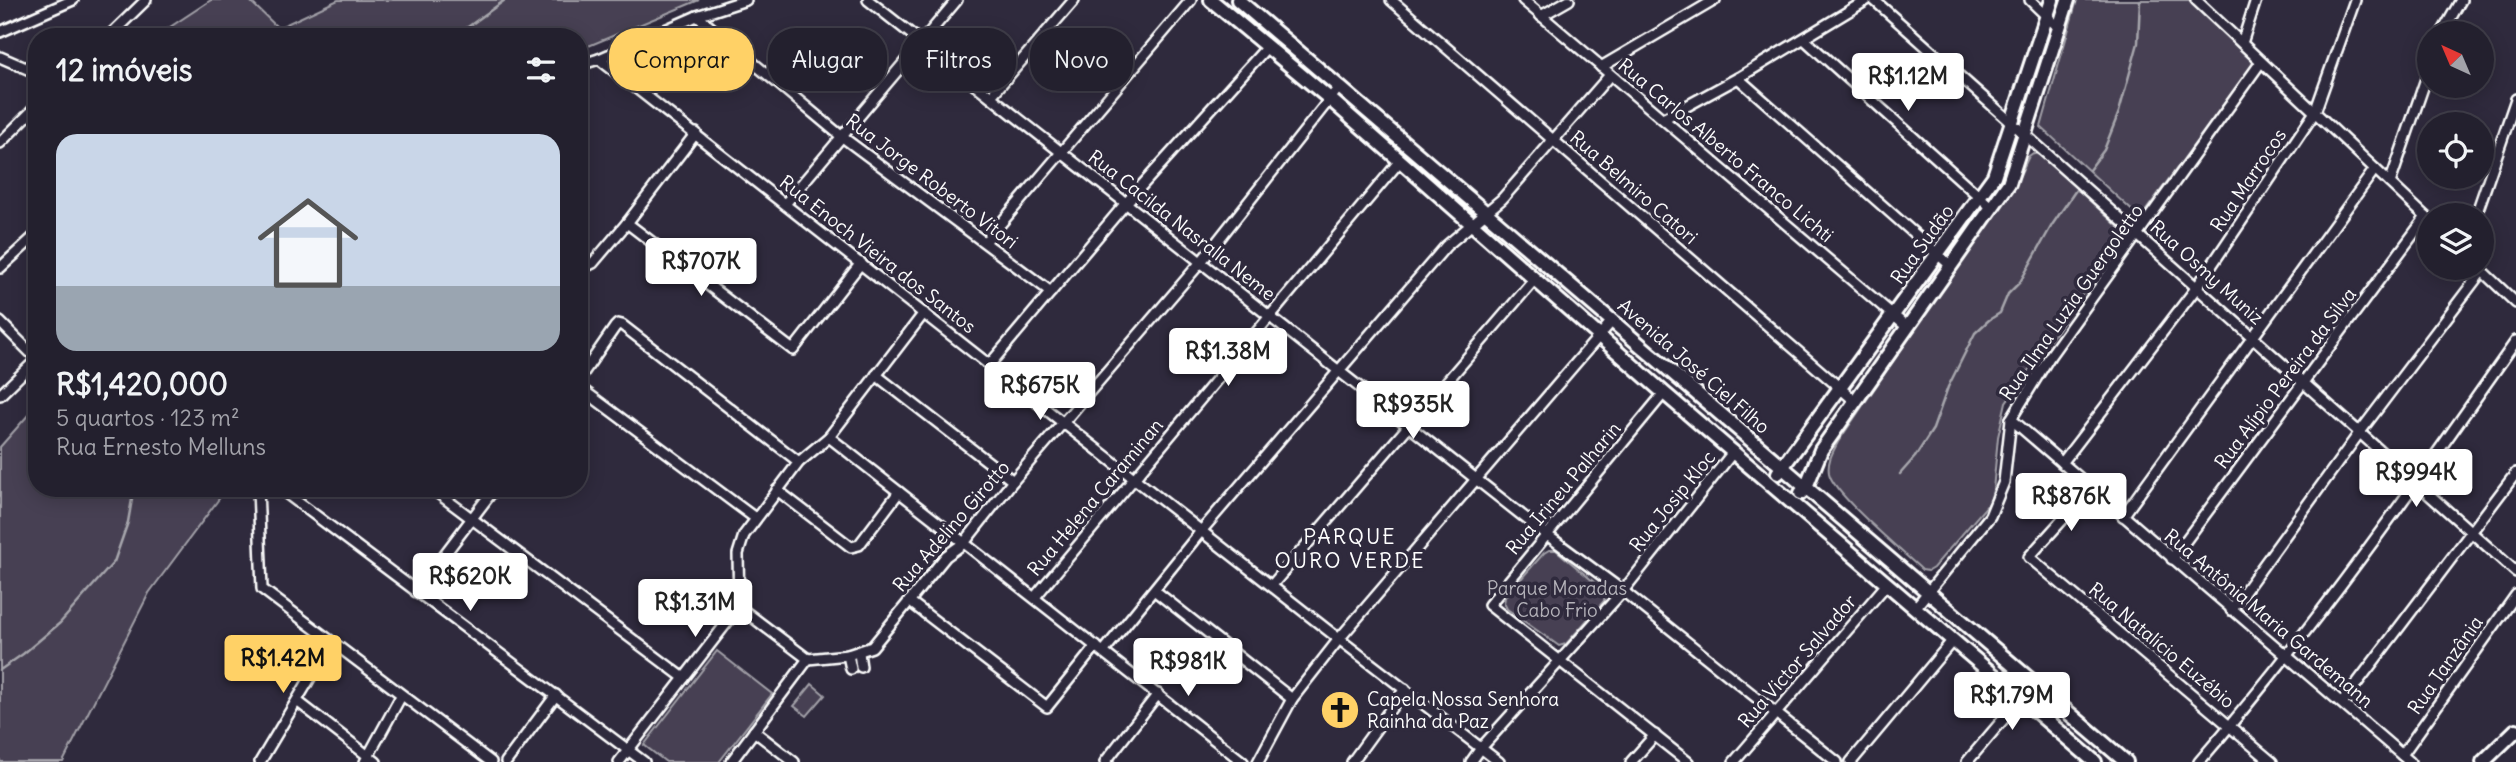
<!DOCTYPE html>
<html lang="pt">
<head>
<meta charset="utf-8">
<style>
	body { margin:0; font-family:Delius,sans-serif; background:#2b2836; color:#f1f3f6; height:100vh; display:flex; flex-direction:column; font-size:26px; white-space:nowrap }
	* { box-sizing:border-box; margin:0 }
	p { font-size:23px; color:#a3a3aa }
	.icon { flex:none; width:38px; height:38px; fill:none; stroke:currentColor; stroke-width:2; stroke-linecap:round; stroke-linejoin:round }
	.map { position:relative; flex:1; overflow:hidden }
	.panel { position:absolute; left:28px; top:28px; width:560px; height:469px; display:flex; flex-direction:column; background:#23202e; border-radius:28px; box-shadow:0 4px 18px #0003,0 0 0 2px #403e4a }
	.panel>* { flex:none }
	.hud { position:absolute; left:609px; top:28px; width:665px; height:63px; display:flex; gap:14px }
	.needle { width:46px; rotate:316deg }
	.controls { position:absolute; left:2417px; top:21px; display:grid; gap:14px }
	.controls a { display:grid; place-items:center; width:77px; height:77px; border-radius:50%; background:#23202e; box-shadow:0 4px 18px #0003,0 0 0 2px #403e4a; font-size:35px }
	.price { position:absolute; translate:-50% -60px; padding:0 16px; border-radius:7px; background:#fff; color:#222; font-size:23px; line-height:46px; filter:drop-shadow(0 2px 4px #0008) }
	.price::after { content:''; position:absolute; left:50%; top:42px; width:21px; height:16px; margin-left:-10px; background:inherit; clip-path:polygon(0 0,100% 0,50% 100%) }
	.price.active { background:#ffd166; color:#111 }
	ul { padding:0; list-style:none }
	li { display:grid; align-content:center; gap:14px; height:371px; padding:0 28px }
	li span { display:grid; place-items:center; height:217px; border-radius:21px; color:#555 }
	li>.icon { margin-inline-start:auto }
	span .icon { width:126px; height:126px; fill:#fffc; stroke-width:1 }
	li b { font-size:30px }
	h2 { display:flex; justify-content:space-between; align-items:center; height:84px; padding:0 28px; font-size:30px }
	.tag { padding:0 24px; border-radius:28px; background:#23202e; box-shadow:0 4px 18px #0003,0 0 0 2px #403e4a; font-size:24px; line-height:63px }
	.tag.active { background:#ffd166; color:#111 }
	.map>svg:first-child { display:block }
	.green { fill:#464152; stroke:#a2a0a8; stroke-width:2 }
	.lines { fill:none; stroke-linecap:round; stroke-linejoin:round }
	.stream { stroke:#a7a6ad; stroke-width:2.5 }
	.street-casing { stroke:#fff; stroke-width:14 }
	.secondary-casing { stroke:#fff; stroke-width:18 }
	.street { stroke:#2f2a3d; stroke-width:9 }
	.secondary { stroke:#2f2a3d; stroke-width:12 }
	.labels { text-anchor:middle; stroke-width:7; stroke-linejoin:round; paint-order:stroke }
	.street-label { font-size:19px; fill:#fff; stroke:#2f2a3d }
	.park-label { font-size:19px; fill:#b5b3ba; stroke:#2f2a3d }
	.poi-label { font-size:19px; fill:#fff; stroke:#2f2a3d; text-anchor:start }
	.neighbourhood-label { font-size:21px; letter-spacing:2px; fill:#fff; stroke:#2f2a3d }
</style>
</head>
<body>
<div class="map">
<svg width="2516" height="762" viewBox="0 0 2516 762">
	<rect width="100%" height="100%" fill="#2f2a3d"/>
	<filter id="ink" filterUnits="userSpaceOnUse"><feTurbulence type="fractalNoise" baseFrequency=".0143" numOctaves="2"/><feDisplacementMap in="SourceGraphic" scale="14" xChannelSelector="R" yChannelSelector="G"/><feConvolveMatrix kernelMatrix="1 2 1 2 8 2 1 2 1" color-interpolation-filters="sRGB"/></filter>
	<g filter="url(#ink)">
		<g class="green">
			<polygon points="211,0 249,0 278,28 338,0 699,0 579,50 579,37 155,37"/>
			<polygon points="2077,0 2191,0 2252,61 2253,64 2144,213 2138,216 2041,127"/>
			<path d="M2033 153 2040 155 2125 233V240L2114 250 2006 402 1998 437 1993 490 1990 502 1933 568 1928 571 1922 570C1903 552 1833 494 1829 473 1827 461 1833 452 1838 442L2019 177 2029 156Z"/>
			<polygon points="37,405 37,488 227,488 149,593 63,762 0,762 0,447"/>
			<polygon points="1549,550 1556,550 1601,588 1605,595 1604,601 1566,644 1559,646 1507,609 1504,603 1505,597 1544,553"/>
			<polygon points="717,651 772,694 719,762 666,762 644,745"/>
			<polygon points="812,684 825,695 807,716 794,706"/>
		</g>
		<g class="lines">
			<g class="stream">
				<polyline points="454,37 505,0"/>
				<polyline points="2089,170 2104,150 2119,112 2138,43 2140,0"/>
				<polyline points="1900,474 1915,457 1933,429 1948,387 1975,333 1989,320 2000,313 2008,294 2020,282 2052,225 2076,190"/>
				<polyline points="0,670 23,654 60,623 114,562 128,522 134,488"/>
			</g>
			<g class="street-casing">
				<g id="street">
					<polyline points="868,0 1547,535 1623,591 1837,762"/>
					<polyline points="1391,0 1855,401"/>
					<polyline points="1523,0 1907,327"/>
					<polyline points="1874,0 2516,572"/>
					<polyline points="2030,0 2059,28"/>
					<polyline points="2196,0 2428,219"/>
					<polyline points="697,16 841,136 1051,292"/>
					<polyline points="1541,16 1569,0"/>
					<polyline points="0,32 73,0"/>
					<polyline points="2442,33 2461,0"/>
					<polyline points="108,37 146,0"/>
					<polyline points="1804,39 1992,208"/>
					<polyline points="2242,43 2256,0"/>
					<polyline points="0,57 37,73"/>
					<polyline points="599,59 1339,639 1499,762"/>
					<polyline points="579,65 599,59 697,16 746,0"/>
					<polyline points="1601,67 1715,0"/>
					<polyline points="1738,78 1951,266"/>
					<polyline points="991,96 1074,0"/>
					<polyline points="1663,119 1738,78 1867,0"/>
					<polyline points="0,143 37,106"/>
					<polyline points="2390,183 2429,70"/>
					<polyline points="785,204 957,0"/>
					<polyline points="2476,215 2516,99"/>
					<polyline points="627,223 793,350 861,263"/>
					<polyline points="985,242 1191,0"/>
					<polyline points="0,268 37,234"/>
					<polyline points="2479,268 2516,303"/>
					<polyline points="579,270 593,263 627,223 696,133"/>
					<polyline points="0,322 37,359"/>
					<polyline points="990,364 1126,203 1267,47"/>
					<polyline points="876,375 1013,481"/>
					<polyline points="579,379 615,327 618,324 622,325 799,462"/>
					<polyline points="579,387 755,518"/>
					<polyline points="1664,393 1489,605 1688,762"/>
					<polyline points="0,395 37,359"/>
					<polyline points="2011,419 2410,762"/>
					<polyline points="829,437 1243,762"/>
					<polyline points="2062,463 2197,287 2315,112 2355,0"/>
					<polyline points="258,488 262,589 491,762"/>
					<polyline points="279,488 644,762"/>
					<polyline points="431,488 684,678"/>
					<polyline points="2091,488 2029,557 2272,762"/>
					<polyline points="777,490 851,547 859,545 899,492"/>
					<polyline points="2123,516 2375,169"/>
					<polyline points="2172,559 2426,217"/>
					<polyline points="1272,585 1534,280"/>
					<polyline points="1154,590 1292,699"/>
					<polyline points="416,592 495,488"/>
					<polyline points="1035,597 1399,162"/>
					<polyline points="909,601 1047,707 1096,646"/>
					<polyline points="739,607 808,659"/>
					<polyline points="1915,608 1990,516 2004,482 2011,419 2050,356 2261,62"/>
					<polyline points="2231,610 2360,432 2482,271"/>
					<polyline points="1104,651 1202,530 1446,246 1502,199 1610,75"/>
					<polyline points="859,653 861,667"/>
					<polyline points="848,655 851,669"/>
					<polyline points="808,659 848,655 872,647 946,556 964,543 1013,481 1201,262 1340,86"/>
					<polyline points="297,701 376,762"/>
					<polyline points="2342,703 2516,473"/>
					<polyline points="754,731 794,762"/>
					<polyline points="2402,755 2516,595"/>
					<polyline points="260,762 331,643"/>
					<polyline points="365,762 401,696"/>
					<polyline points="506,762 556,695"/>
					<polyline points="619,762 739,607 738,554 744,535 799,462 829,437 924,313"/>
					<polyline points="731,762 808,659"/>
					<polyline points="1105,762 1158,694"/>
					<polyline points="1258,762 1292,699 1339,639 1612,321"/>
					<polyline points="1352,762 1405,689"/>
					<polyline points="1471,762 1481,748 1623,591 1734,451"/>
					<polyline points="1631,762 1655,735"/>
					<polyline points="1734,762 1887,584"/>
					<polyline points="1851,762 1953,640"/>
					<polyline points="1967,762 2034,683"/>
					<path d="M2199 762C2314 629 2415 485 2516 341"/>
				</g>
			</g>
			<g class="secondary-casing">
				<g id="secondary">
					<polyline points="1211,0 1330,99 1664,393 2095,762"/>
					<polyline points="1238,0 2126,762"/>
					<polyline points="1778,473 1994,176 2052,0"/>
					<polyline points="1801,493 1806,487 1821,450 2009,183 2068,0"/>
					<polyline points="2483,762 2516,730"/>
				</g>
			</g>
			<use href="#street" class="street"/>
			<use href="#secondary" class="secondary"/>
		</g>
	</g>
	<defs>
		<g id="church-disc" transform="scale(2.0125)"><circle r="9.5" fill="#ffd166" stroke="#2f2a3d"/><path d="M-1.2-6h2.4v3.5h3.3v2.4h-3.3V6h-2.4V-.1h-3.3v-2.4h3.3Z" fill="#111"/></g>
	</defs>
	<g fill-rule="evenodd">
		<use href="#church-disc" x="1340" y="710"/>
	</g>
	<g class="labels">
		<g class="street-label">
			<text transform="translate(1726 150) rotate(40)" y="7">Rua Carlos Alberto Franco Lichti</text>
			<text transform="translate(2248 180) rotate(-56)" y="7">Rua Marrocos</text>
			<text transform="translate(932 181) rotate(37)" y="7">Rua Jorge Roberto Vitori</text>
			<text transform="translate(1634 187) rotate(41)" y="7">Rua Belmiro Catori</text>
			<text transform="translate(1182 225) rotate(38)" y="7">Rua Cacilda Nasralla Neme</text>
			<text transform="translate(1922 244) rotate(-54)" y="7">Rua Sudão</text>
			<text transform="translate(878 254) rotate(38)" y="7">Rua Enoch Vieira dos Santos</text>
			<text transform="translate(2207 272) rotate(42)" y="7">Rua Osmy Muniz</text>
			<text transform="translate(2071 302) rotate(-55)" y="7">Rua Ilma Luzia Guergoletto</text>
			<text transform="translate(1694 366) rotate(41)" y="7">Avenida José Ciel Filho</text>
			<text transform="translate(2285 378) rotate(-53)" y="7">Rua Alípio Pereira da Silva</text>
			<text transform="translate(1563 488) rotate(-50)" y="7">Rua Irineu Palharin</text>
			<text transform="translate(1095 497) rotate(-50)" y="7">Rua Helena Caraminan</text>
			<text transform="translate(1672 501) rotate(-51)" y="7">Rua Josip Kloc</text>
			<text transform="translate(951 526) rotate(-49)" y="7">Rua Adelino Girotto</text>
			<text transform="translate(2269 618) rotate(40)" y="7">Rua Antônia Maria Gardemann</text>
			<text transform="translate(2162 645) rotate(40)" y="7">Rua Natalício Euzébio</text>
			<text transform="translate(1797 661) rotate(-49)" y="7">Rua Victor Salvador</text>
			<text transform="translate(2445 665) rotate(-55)" y="7">Rua Tanzânia</text>
		</g>
		<g class="park-label">
			<text x="1557" y="595">Parque Moradas<tspan x="1557" dy="22">Cabo Frio</tspan></text>
		</g>
		<g class="poi-label">
			<text x="1367" y="706">Capela Nossa Senhora<tspan x="1367" dy="22">Rainha da Paz</tspan></text>
		</g>
		<g class="neighbourhood-label">
			<text x="1350" y="544">PARQUE<tspan x="1350" dy="24">OURO VERDE</tspan></text>
		</g>
	</g>
</svg>
<div class="controls">
<a><svg class="needle" viewBox="-14 -14 28 28"><path d="M0-13l5 13h-10z" fill="#e53935"/><path d="M0 13l5-13h-10z" fill="#a3a3aa"/></svg></a>
<a><svg class="icon" aria-label="locate" viewBox="0 0 24 24"><circle cx="12" cy="12" r="6"/><path d="M12 2v4M12 18v4M2 12h4M18 12h4"/></svg></a>
<a><svg class="icon" aria-label="layers" viewBox="0 0 24 24"><path d="M12 4l9 5-9 5-9-5zM3 14l9 5 9-5"/></svg></a>
</div>
<b class="price" style="left:1908px;top:113px">R$1.12M</b>
<b class="price" style="left:701px;top:298px">R$707K</b>
<b class="price" style="left:1228px;top:388px">R$1.38M</b>
<b class="price" style="left:1040px;top:422px">R$675K</b>
<b class="price" style="left:1413px;top:441px">R$935K</b>
<b class="price" style="left:2416px;top:509px">R$994K</b>
<b class="price" style="left:2071px;top:533px">R$876K</b>
<b class="price" style="left:470px;top:613px">R$620K</b>
<b class="price" style="left:695px;top:639px">R$1.31M</b>
<b class="price active" style="left:283px;top:695px">R$1.42M</b>
<b class="price" style="left:1188px;top:698px">R$981K</b>
<b class="price" style="left:2012px;top:732px">R$1.79M</b>
<div class="hud">
<a class="tag active">Comprar</a>
<a class="tag">Alugar</a>
<a class="tag">Filtros</a>
<a class="tag">Novo</a>
</div>
<section class="panel">
<h2>12 imóveis<svg class="icon" aria-label="filters" viewBox="0 0 24 24"><path d="M4 7h16M4 17h16"/><circle cx="9" cy="7" r="2"/><circle cx="15" cy="17" r="2"/></svg></h2>
<ul>
<li><span style="background:linear-gradient(#c9d6e8 70%,#9aa5b1 0)"><svg class="icon" aria-label="home" viewBox="0 0 24 24"><path d="M3 11l9-7 9 7M6 9v11h12V9"/></svg></span><div><b>R$1,420,000</b><p>5 quartos · 123 m²</p><p>Rua Ernesto Melluns</p></div></li>
</ul>
</section>
</div>
</body>
</html>
